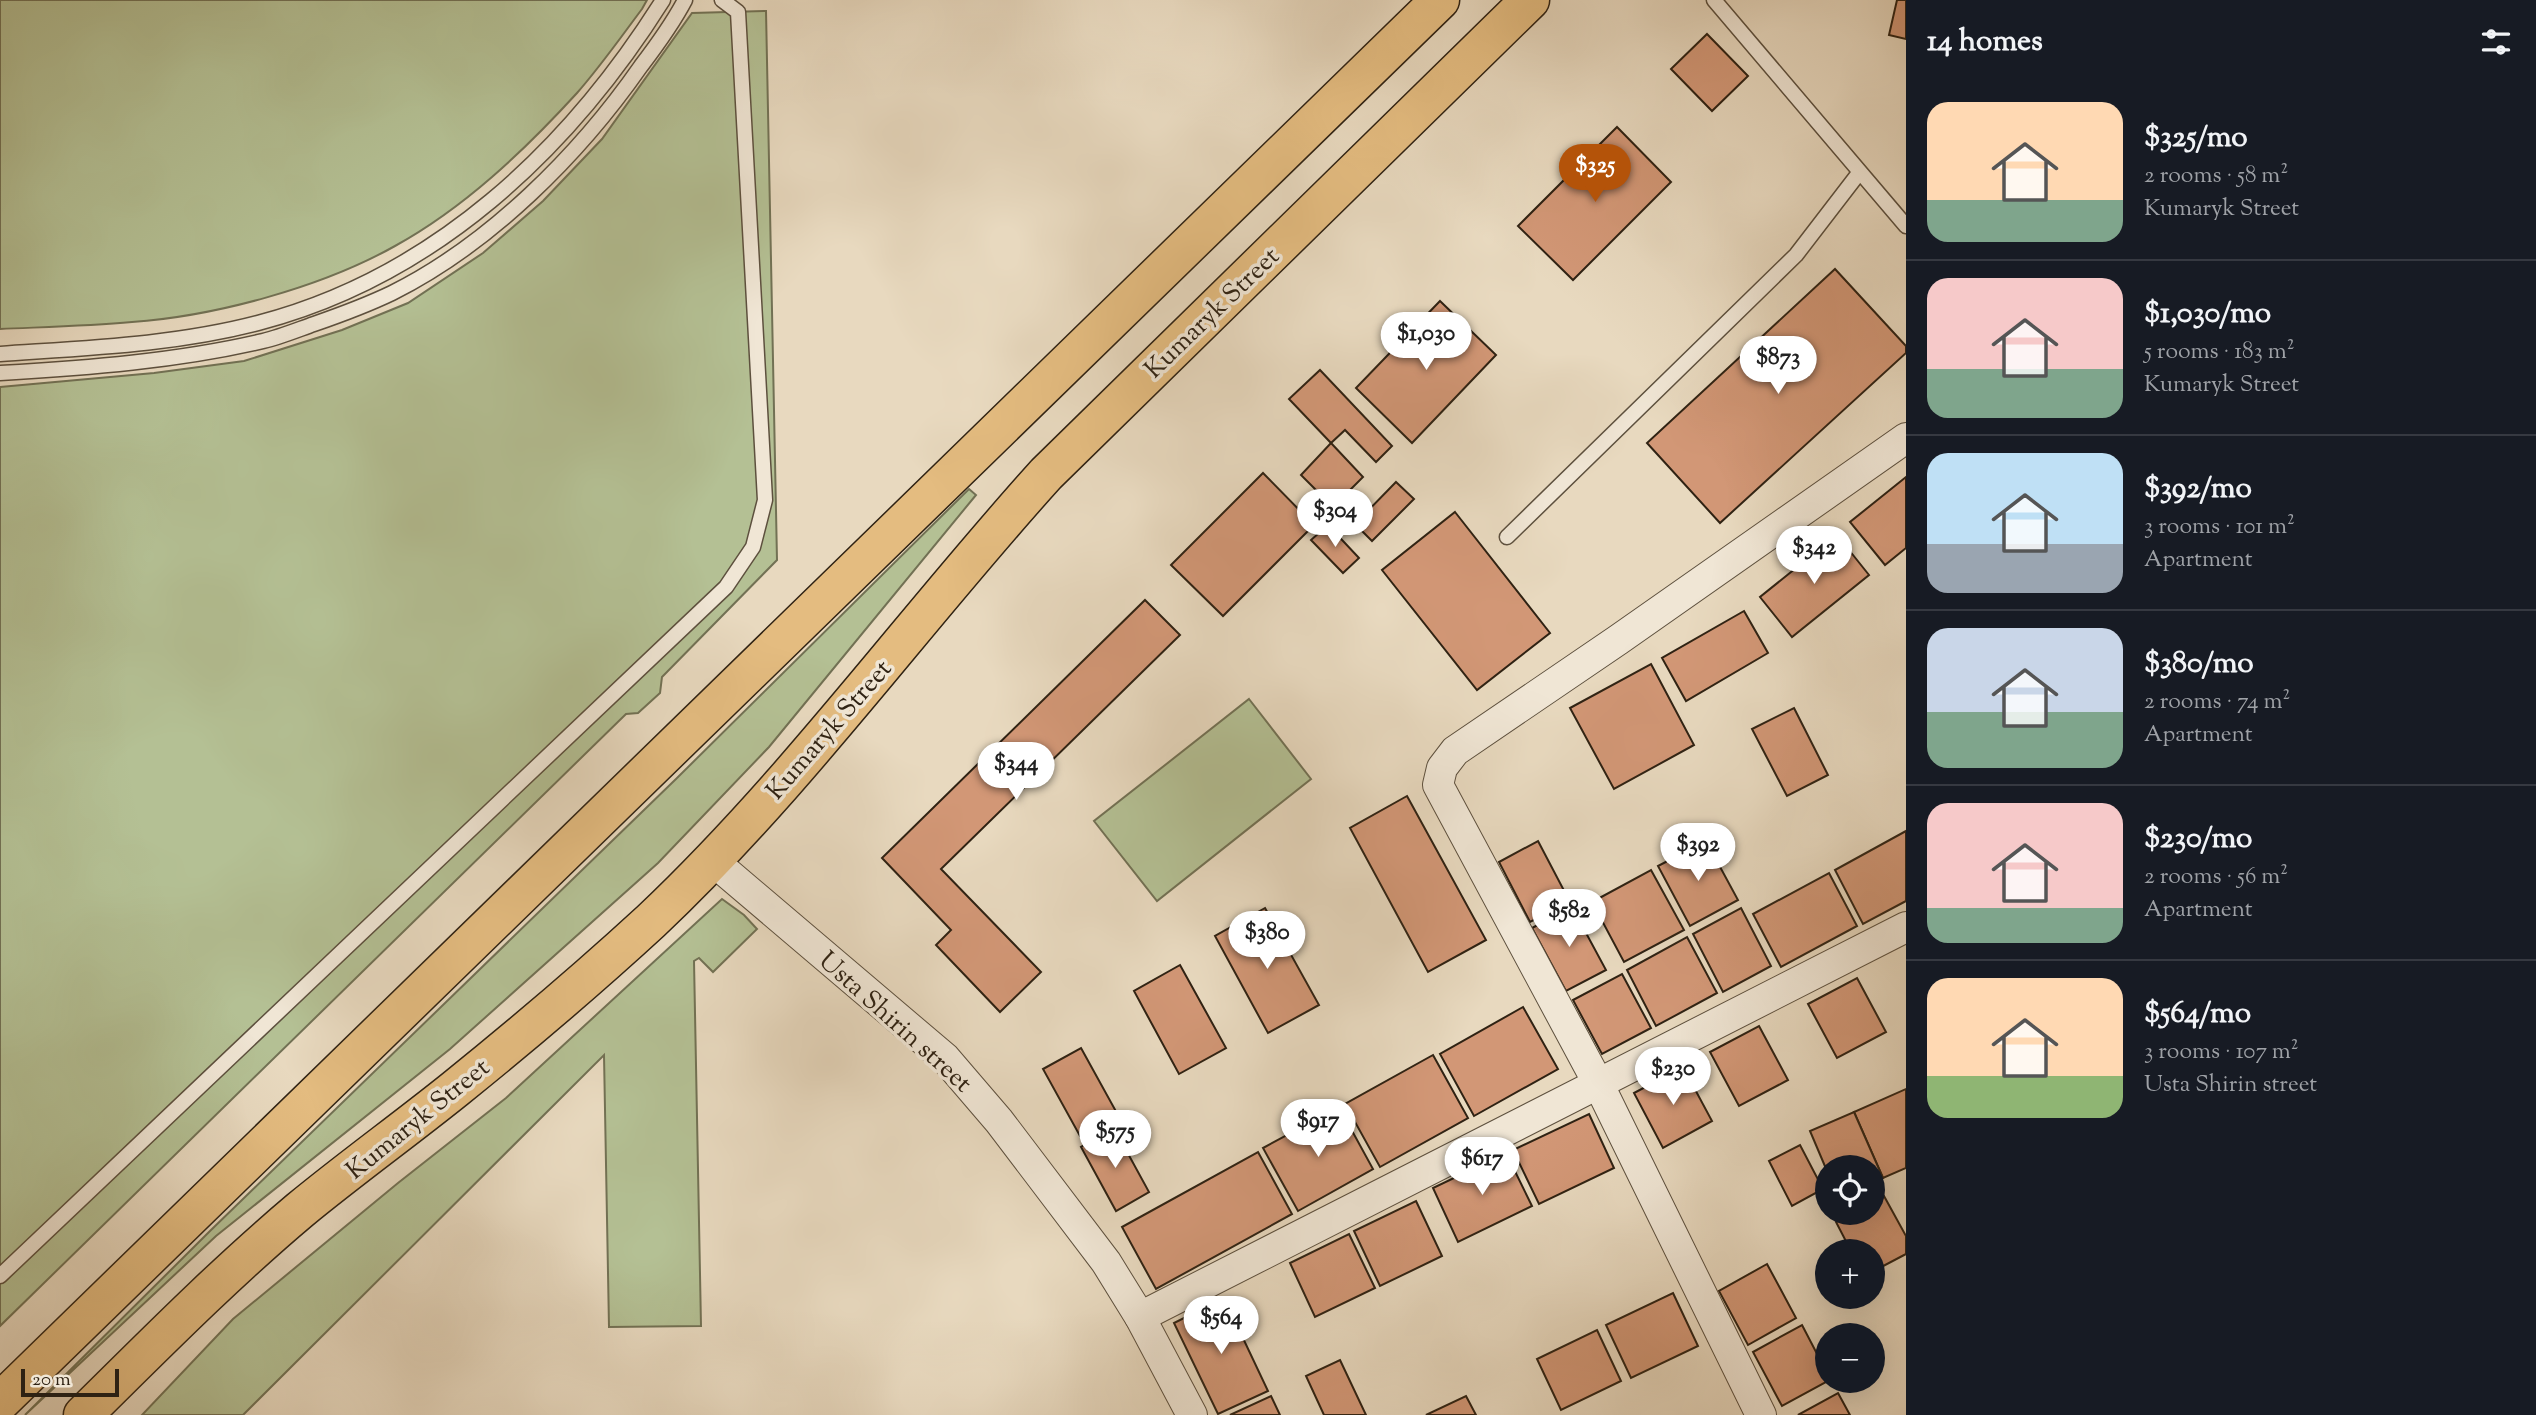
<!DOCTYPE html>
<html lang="en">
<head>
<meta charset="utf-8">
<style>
	body { margin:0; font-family:"Sorts Mill Goudy",serif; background:#20242c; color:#f1f3f6; height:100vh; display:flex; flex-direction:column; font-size:26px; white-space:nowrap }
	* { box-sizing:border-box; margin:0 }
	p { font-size:23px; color:#9ea1a6 }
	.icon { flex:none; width:38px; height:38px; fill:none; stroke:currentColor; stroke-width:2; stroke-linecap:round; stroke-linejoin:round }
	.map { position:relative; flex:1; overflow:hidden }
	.drawer { display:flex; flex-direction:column; background:#171b24; width:630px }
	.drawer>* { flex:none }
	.fabs { position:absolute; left:1815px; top:1155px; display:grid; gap:14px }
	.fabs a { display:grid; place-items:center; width:70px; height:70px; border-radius:50%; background:#171b24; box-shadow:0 7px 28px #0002; font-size:35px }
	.scale { position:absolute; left:21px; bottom:18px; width:98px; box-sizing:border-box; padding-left:7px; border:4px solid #2f2213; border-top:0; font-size:19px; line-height:24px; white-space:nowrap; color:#2f2213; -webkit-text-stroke:5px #f0e6d5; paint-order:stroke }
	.price { position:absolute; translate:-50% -60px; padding:0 16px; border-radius:24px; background:#fff; color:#222; font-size:23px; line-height:46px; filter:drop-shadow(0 2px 4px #0008) }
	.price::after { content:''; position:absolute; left:50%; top:42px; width:21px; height:16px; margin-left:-10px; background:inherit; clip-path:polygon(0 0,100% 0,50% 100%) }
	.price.selected { background:#b45309; color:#fff }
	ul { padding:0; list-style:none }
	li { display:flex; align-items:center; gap:21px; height:175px; padding:0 21px }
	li+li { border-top:2px solid #363941 }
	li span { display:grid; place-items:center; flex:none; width:196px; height:140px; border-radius:21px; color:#555 }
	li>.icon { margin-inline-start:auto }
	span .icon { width:84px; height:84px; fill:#fffc; stroke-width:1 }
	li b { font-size:30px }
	h2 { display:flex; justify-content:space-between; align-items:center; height:84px; padding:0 21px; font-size:30px }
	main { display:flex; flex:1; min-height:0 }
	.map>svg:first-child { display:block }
	.green { fill:#b4c094; stroke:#727154; stroke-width:2 }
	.building { fill:#d29776; stroke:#2f2213; stroke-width:2 }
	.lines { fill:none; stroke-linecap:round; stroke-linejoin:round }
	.service-casing { stroke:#5d503e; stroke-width:17 }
	.minor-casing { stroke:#5d503e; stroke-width:32 }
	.primary-casing { stroke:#2f2213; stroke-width:41 }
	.service { stroke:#f0e6d5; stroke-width:14 }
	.minor { stroke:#f0e6d5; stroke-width:30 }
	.primary { stroke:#e4bc80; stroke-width:38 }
	.labels { text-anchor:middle; stroke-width:7; stroke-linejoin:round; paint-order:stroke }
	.street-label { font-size:26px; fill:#2f2213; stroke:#f0e6d5 }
</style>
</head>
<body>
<main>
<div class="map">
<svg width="1906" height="1415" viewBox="0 0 1906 1415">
	<rect width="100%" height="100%" fill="#e8d9bf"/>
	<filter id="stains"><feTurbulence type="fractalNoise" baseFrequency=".00286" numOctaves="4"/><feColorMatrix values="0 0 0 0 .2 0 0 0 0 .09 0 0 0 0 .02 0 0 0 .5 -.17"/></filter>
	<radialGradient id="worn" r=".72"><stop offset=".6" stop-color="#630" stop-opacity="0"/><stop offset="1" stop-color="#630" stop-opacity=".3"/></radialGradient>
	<g class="green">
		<path d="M0 0H647L642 9C621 37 600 67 577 93 524 151 464 208 395 246 322 287 216 316 132 322 88 326 44 327 0 329Z"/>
		<polygon points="766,11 777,560 662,677 660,693 638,713 626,714 0,1326 0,387 154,373 244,361 342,330 408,303 483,253 543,201 602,139 692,13"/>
		<polygon points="969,489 976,495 769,747 658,863 450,1049 216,1236 25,1415 210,1231 676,779"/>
		<polygon points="1249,699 1311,779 1157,901 1094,821"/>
		<polygon points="722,899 744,915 757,929 713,972 699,958 694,961 701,1326 609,1327 604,1055 243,1415 142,1415 233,1319 398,1183 506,1098"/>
	</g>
	<g class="building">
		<polygon points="1897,0 1906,0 1906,39 1889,35"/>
		<polygon points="1707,34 1748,76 1712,111 1671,69"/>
		<polygon points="1617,127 1671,182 1573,280 1518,226"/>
		<polygon points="1835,269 1906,346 1906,353 1720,523 1647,443"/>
		<polygon points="1440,301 1496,355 1412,443 1356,388"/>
		<polygon points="1320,370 1392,446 1376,462 1345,430 1331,443 1289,399"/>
		<polygon points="1331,443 1363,477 1333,507 1301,475"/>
		<polygon points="1263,473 1314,525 1223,616 1171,565"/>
		<polygon points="1906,477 1906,548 1885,565 1850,522"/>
		<polygon points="1396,482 1414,499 1372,541 1355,524"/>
		<polygon points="1455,512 1550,633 1477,690 1382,570"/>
		<polygon points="1328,525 1359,558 1343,573 1311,540"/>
		<polygon points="1837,535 1869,575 1792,637 1760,597"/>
		<polygon points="1145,600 1180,635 941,869 1041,972 1000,1012 936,945 951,930 882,858"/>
		<polygon points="1744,611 1768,653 1686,701 1662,658"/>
		<polygon points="1651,664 1694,745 1614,789 1570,708"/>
		<polygon points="1794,708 1828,775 1787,796 1752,729"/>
		<polygon points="1407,796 1486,940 1428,972 1350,828"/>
		<polygon points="1906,831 1906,901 1863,924 1835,870"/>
		<polygon points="1538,841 1570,902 1530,922 1499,862"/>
		<polygon points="1706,841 1738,900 1690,926 1658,866"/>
		<polygon points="1651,870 1684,930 1624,962 1592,902"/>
		<polygon points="1829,873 1857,926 1781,967 1753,914"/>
		<polygon points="1572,907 1606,970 1566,991 1532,928"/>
		<polygon points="1265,908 1319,1005 1268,1033 1215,936"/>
		<polygon points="1741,908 1771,966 1723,992 1693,934"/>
		<polygon points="1687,937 1717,993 1656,1026 1627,970"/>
		<polygon points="1180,965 1226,1048 1179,1074 1134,991"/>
		<polygon points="1622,974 1651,1028 1602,1054 1573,1000"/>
		<polygon points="1857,978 1886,1032 1837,1058 1808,1004"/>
		<polygon points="1523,1007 1558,1069 1474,1116 1440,1054"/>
		<polygon points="1759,1026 1788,1080 1739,1106 1710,1052"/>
		<polygon points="1081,1048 1118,1115 1080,1136 1043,1069"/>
		<polygon points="1433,1055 1468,1118 1380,1167 1345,1104"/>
		<polygon points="1683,1067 1712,1121 1663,1148 1634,1093"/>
		<polygon points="1906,1089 1906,1168 1883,1178 1854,1112"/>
		<polygon points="1339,1107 1373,1169 1298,1211 1263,1148"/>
		<polygon points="1854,1112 1883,1178 1872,1183 1872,1167 1827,1167 1827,1171 1810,1131"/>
		<polygon points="1589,1114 1614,1168 1539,1204 1513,1150"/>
		<polygon points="1114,1128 1149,1192 1116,1211 1081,1147"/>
		<polygon points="1800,1145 1823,1189 1792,1206 1769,1161"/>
		<polygon points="1258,1152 1292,1214 1156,1289 1122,1227"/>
		<polygon points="1506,1153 1532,1206 1458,1242 1433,1188"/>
		<polygon points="1884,1196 1906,1236 1906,1254 1872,1272 1872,1251 1851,1251 1836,1222 1853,1213 1872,1213 1872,1202"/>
		<polygon points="1416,1201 1442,1256 1380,1286 1354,1231"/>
		<polygon points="1349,1234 1375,1288 1315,1317 1290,1263"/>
		<polygon points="1767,1264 1796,1318 1748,1345 1719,1291"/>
		<polygon points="1673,1293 1698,1346 1631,1378 1606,1325"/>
		<polygon points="1224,1298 1268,1391 1218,1414 1174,1323"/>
		<polygon points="1802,1325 1827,1373 1828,1381 1782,1406 1753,1352"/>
		<polygon points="1597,1330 1621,1381 1561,1410 1537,1359"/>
		<polygon points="1340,1360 1366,1415 1324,1415 1306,1376"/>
		<polygon points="1838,1393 1850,1415 1798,1415"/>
		<polygon points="1271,1396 1280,1415 1230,1415"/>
		<polygon points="1466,1396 1476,1415 1426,1415"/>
	</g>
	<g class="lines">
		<g class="service-casing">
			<g id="service">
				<polyline points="1714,0 1906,226"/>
				<path d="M0 354C86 348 174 345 258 323 434 277 568 151 663 0"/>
				<path d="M0 373C87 368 178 361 263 341 280 337 297 330 314 324 340 315 367 305 392 293 490 244 579 155 641 66 657 45 673 23 685 0"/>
				<polyline points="1507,537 1796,255 1859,173"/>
				<polyline points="0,1276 726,587 753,547 765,500 738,12 722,0"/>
			</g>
		</g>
		<g class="minor-casing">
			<g id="minor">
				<polyline points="712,860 945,1058 999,1121 1106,1262 1140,1317 1192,1415"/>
				<polyline points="1140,1317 1906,927"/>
				<polyline points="1761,1415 1599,1085 1438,785 1442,768 1455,751 1618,640 1906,438"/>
			</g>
		</g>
		<g class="primary-casing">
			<g id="primary">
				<polyline points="0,1402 1440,0"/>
				<path d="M83 1415C154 1345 224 1274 300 1210 351 1168 404 1130 455 1089 522 1035 588 979 651 921 796 784 913 621 1046 474L1530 0"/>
			</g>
		</g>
		<use href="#service" class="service"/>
		<use href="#minor" class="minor"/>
		<use href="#primary" class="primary"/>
	</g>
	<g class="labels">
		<g class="street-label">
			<text transform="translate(1211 312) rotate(-44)" y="9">Kumaryk Street</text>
			<text transform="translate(828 729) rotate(-49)" y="9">Kumaryk Street</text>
			<text transform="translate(896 1021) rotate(42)" y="9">Usta Shirin street</text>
			<text transform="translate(417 1118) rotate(-39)" y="9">Kumaryk Street</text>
		</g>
	</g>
	<rect width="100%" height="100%" filter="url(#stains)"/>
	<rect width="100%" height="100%" fill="url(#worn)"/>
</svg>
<div class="fabs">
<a><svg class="icon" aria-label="locate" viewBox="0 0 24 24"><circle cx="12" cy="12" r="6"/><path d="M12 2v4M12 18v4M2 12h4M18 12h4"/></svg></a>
<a>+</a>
<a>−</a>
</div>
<div class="scale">20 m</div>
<b class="price selected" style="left:1595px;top:204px">$325</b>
<b class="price" style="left:1426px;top:372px">$1,030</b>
<b class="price" style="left:1778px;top:396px">$873</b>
<b class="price" style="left:1335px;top:549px">$304</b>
<b class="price" style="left:1814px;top:586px">$342</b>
<b class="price" style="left:1016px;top:802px">$344</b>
<b class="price" style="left:1698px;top:883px">$392</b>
<b class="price" style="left:1569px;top:949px">$582</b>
<b class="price" style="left:1267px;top:971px">$380</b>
<b class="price" style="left:1673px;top:1107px">$230</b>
<b class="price" style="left:1318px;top:1159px">$917</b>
<b class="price" style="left:1115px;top:1170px">$575</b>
<b class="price" style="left:1482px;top:1197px">$617</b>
<b class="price" style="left:1221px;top:1356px">$564</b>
</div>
<section class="drawer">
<h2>14 homes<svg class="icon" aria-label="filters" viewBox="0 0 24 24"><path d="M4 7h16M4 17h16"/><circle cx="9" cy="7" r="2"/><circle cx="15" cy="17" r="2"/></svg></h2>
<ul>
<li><span style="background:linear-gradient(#ffd9b3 70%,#7fa58c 0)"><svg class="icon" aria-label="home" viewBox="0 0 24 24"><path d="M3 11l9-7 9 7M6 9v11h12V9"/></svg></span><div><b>$325/mo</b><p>2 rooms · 58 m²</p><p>Kumaryk Street</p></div></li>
<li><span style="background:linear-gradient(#f6c9c9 65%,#7fa58c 0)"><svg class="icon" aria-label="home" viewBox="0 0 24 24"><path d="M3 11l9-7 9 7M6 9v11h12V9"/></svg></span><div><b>$1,030/mo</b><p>5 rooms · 183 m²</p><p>Kumaryk Street</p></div></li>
<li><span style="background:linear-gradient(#bfe0f5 65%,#9aa5b1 0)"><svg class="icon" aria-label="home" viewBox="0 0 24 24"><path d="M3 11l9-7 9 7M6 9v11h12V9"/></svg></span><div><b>$392/mo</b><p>3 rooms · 101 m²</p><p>Apartment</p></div></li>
<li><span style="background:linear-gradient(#c9d6e8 60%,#7fa58c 0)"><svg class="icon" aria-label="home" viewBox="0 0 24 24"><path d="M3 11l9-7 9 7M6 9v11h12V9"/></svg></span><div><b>$380/mo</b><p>2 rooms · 74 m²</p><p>Apartment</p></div></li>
<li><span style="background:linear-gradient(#f6c9c9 75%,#7fa58c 0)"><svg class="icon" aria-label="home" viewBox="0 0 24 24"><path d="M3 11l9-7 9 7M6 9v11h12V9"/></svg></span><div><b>$230/mo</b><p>2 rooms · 56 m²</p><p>Apartment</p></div></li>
<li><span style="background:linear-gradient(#ffd9b3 70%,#8fb573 0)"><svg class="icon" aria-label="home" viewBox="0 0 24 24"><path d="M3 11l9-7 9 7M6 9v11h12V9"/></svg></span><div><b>$564/mo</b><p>3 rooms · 107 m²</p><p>Usta Shirin street</p></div></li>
</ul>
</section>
</main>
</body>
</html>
